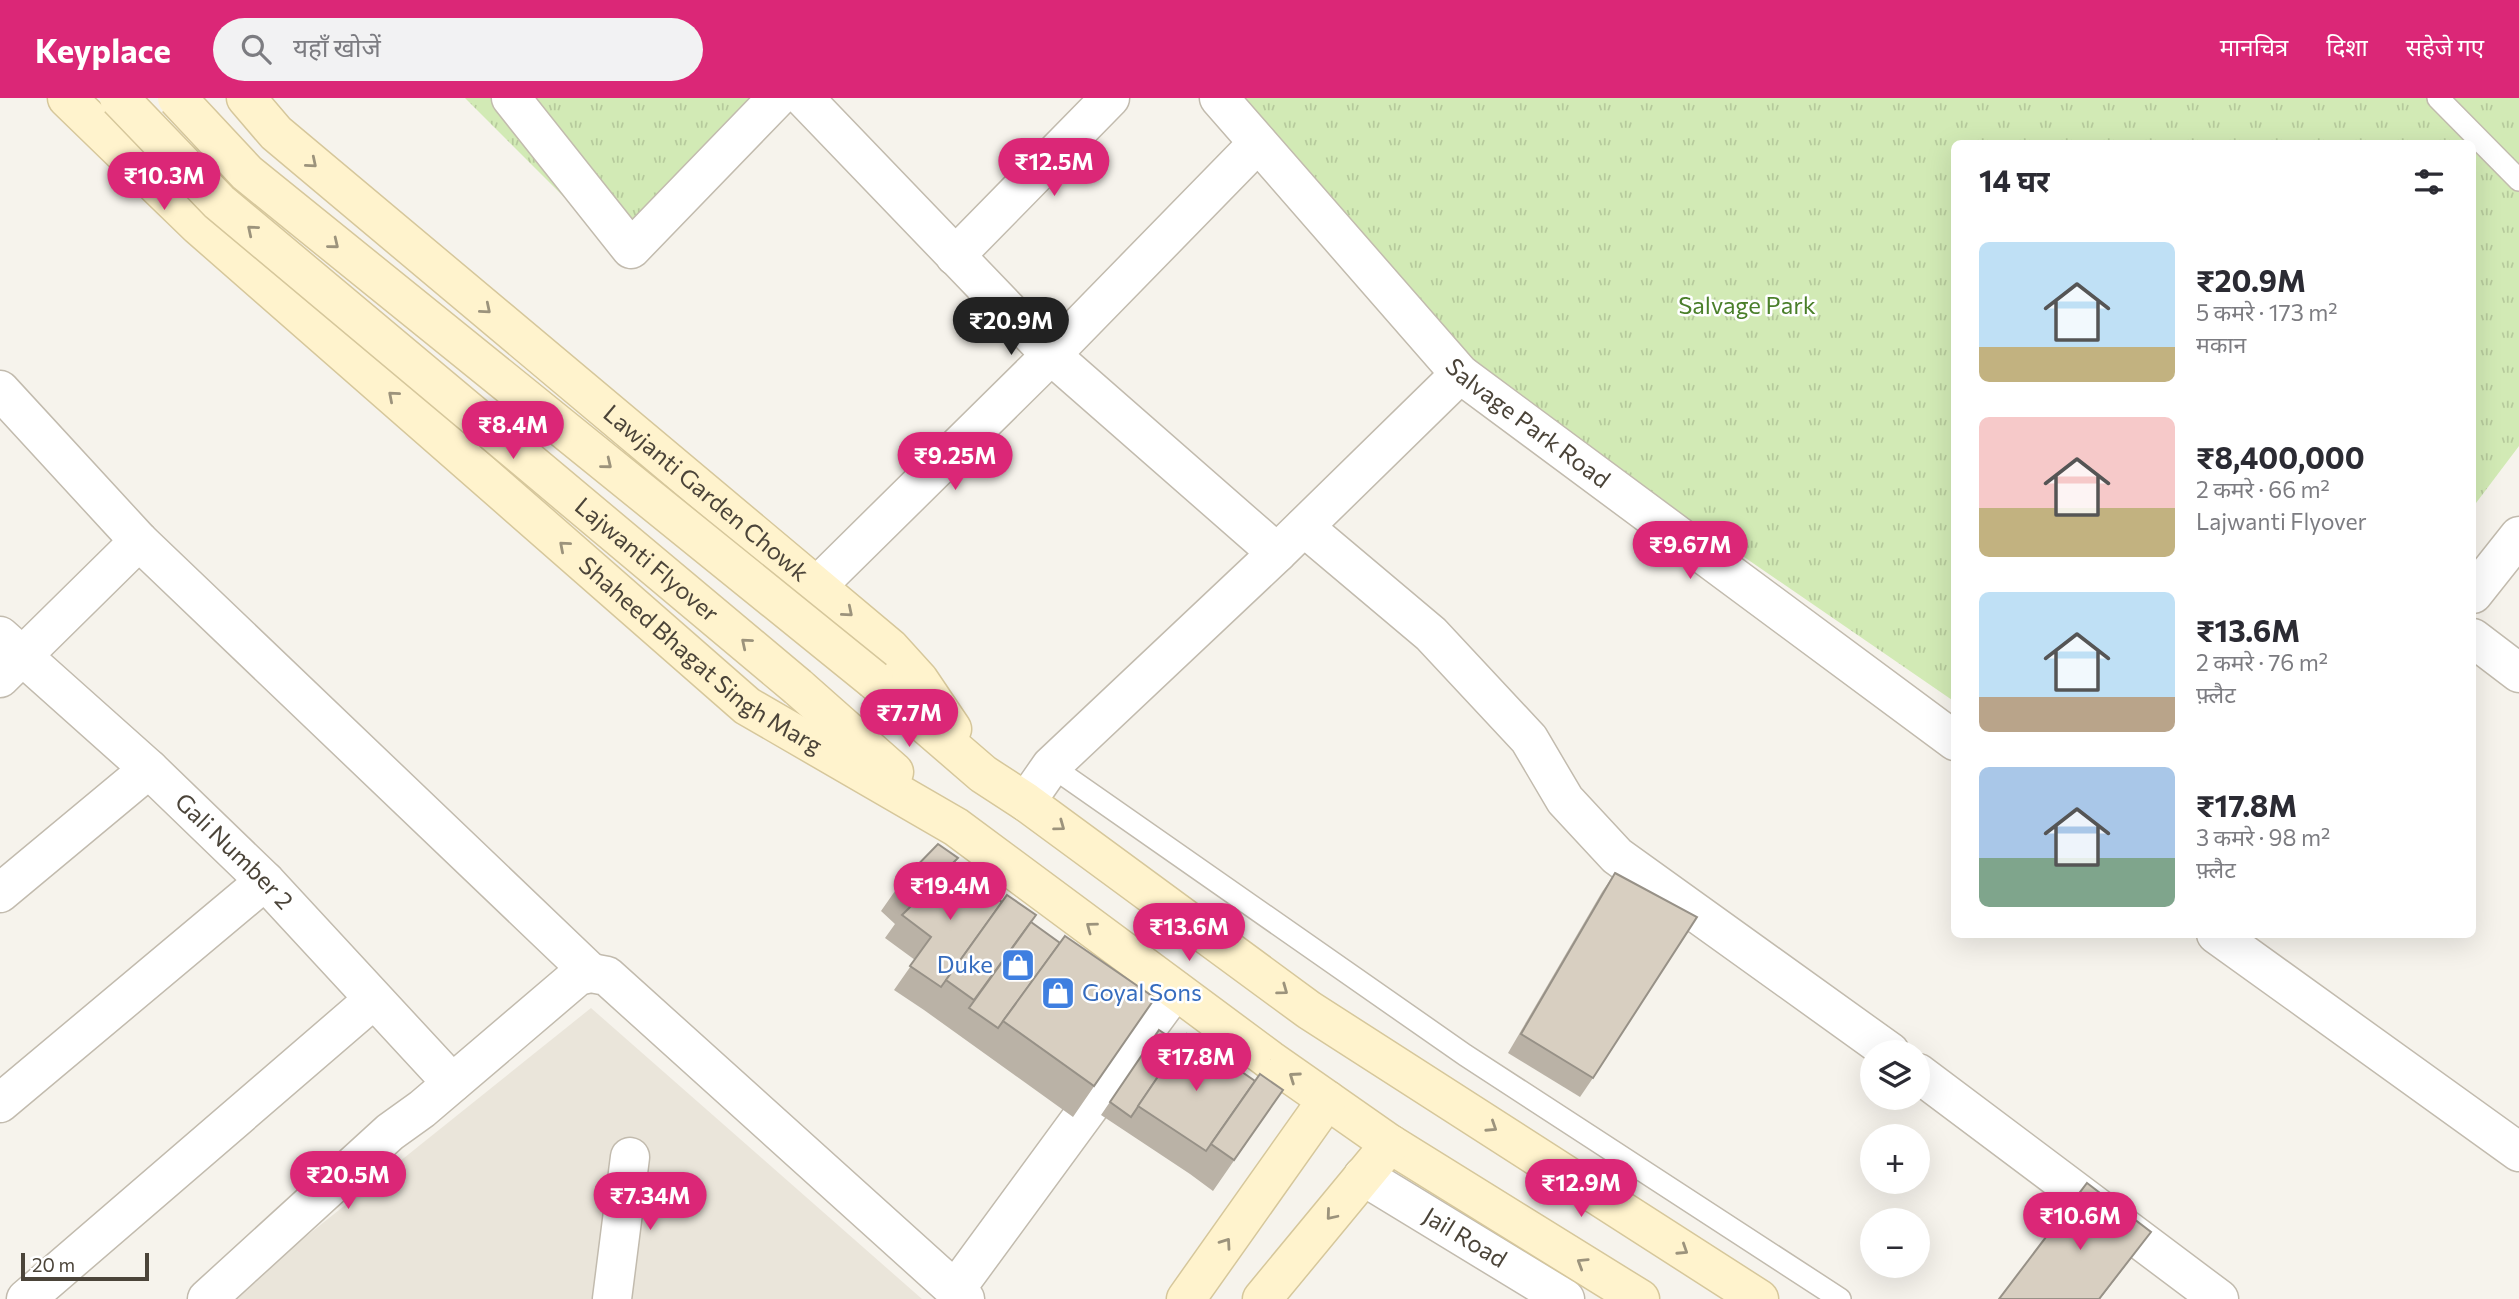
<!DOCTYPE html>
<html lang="hi">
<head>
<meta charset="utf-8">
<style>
	body { margin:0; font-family:Commissioner,"Noto Sans Devanagari",sans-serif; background:#f2f2f3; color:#2b2b33; height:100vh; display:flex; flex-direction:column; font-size:26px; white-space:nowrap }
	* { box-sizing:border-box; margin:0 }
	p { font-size:23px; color:#7c7c81 }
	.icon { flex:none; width:38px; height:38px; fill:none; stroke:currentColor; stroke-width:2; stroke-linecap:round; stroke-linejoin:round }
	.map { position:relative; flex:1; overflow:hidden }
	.sheet { position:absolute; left:1951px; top:42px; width:525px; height:798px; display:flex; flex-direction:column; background:#fff; border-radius:10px; box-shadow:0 7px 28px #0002 }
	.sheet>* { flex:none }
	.tools { position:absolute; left:1860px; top:942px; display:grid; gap:14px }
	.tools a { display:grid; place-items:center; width:70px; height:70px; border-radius:50%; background:#fff; box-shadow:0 7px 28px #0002; font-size:35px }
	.scale { position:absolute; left:21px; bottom:18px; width:128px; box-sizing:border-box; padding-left:7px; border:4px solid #4b4439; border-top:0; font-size:19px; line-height:24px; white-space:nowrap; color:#4b4439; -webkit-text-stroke:5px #fff; paint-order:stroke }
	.price { position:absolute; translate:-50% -60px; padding:0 16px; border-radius:24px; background:#db2777; color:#fff; font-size:23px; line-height:46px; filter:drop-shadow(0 2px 4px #0008) }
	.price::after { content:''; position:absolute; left:50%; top:42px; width:21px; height:16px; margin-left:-10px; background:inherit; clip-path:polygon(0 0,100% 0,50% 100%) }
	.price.active { background:#222; color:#fff }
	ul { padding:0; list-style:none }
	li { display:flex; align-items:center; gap:21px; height:175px; padding:0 28px }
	li span { display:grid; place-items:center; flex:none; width:196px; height:140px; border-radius:10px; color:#555 }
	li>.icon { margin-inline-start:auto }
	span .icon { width:84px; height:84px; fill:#fffc; stroke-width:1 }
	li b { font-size:30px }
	h2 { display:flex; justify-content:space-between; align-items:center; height:84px; padding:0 28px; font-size:30px }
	header { display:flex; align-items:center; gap:42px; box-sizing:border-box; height:98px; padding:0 35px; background:#db2777; color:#fff }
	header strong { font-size:33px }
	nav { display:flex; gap:38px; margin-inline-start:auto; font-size:24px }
	.search { width:490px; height:63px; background:#f2f2f3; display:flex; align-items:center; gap:18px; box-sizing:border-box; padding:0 24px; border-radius:38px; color:#7c7c81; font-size:26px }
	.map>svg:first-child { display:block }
	.residential { fill:#eae5da }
	.park { fill:url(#park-tufts) }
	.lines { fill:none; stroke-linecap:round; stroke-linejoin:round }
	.lane-casing { stroke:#c2bbae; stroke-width:24 }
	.street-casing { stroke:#c2bbae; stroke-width:41 }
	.secondary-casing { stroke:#d6c79b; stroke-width:41 }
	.lane { stroke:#fff; stroke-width:21 }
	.street { stroke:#fff; stroke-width:38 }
	.secondary { stroke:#fff3cd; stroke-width:38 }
	.secondary-bridge-casing { stroke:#d6c79b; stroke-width:41; stroke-linecap:butt }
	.secondary-bridge { stroke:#fff3cd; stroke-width:38 }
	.wall { fill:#bab2a6 }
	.shaded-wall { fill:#979187 }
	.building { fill:#d8cfc1; stroke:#979187; stroke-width:2 }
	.oneway { stroke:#9c937c }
	.labels { text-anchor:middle; stroke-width:5; stroke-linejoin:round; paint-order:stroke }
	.park-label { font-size:24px; fill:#4a7f2a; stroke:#fff }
	.street-label { font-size:24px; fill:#4b4439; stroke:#fff }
	.shop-label { font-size:24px; fill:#366cbe; stroke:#fff; text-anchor:end }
</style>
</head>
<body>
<header>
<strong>Keyplace</strong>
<div class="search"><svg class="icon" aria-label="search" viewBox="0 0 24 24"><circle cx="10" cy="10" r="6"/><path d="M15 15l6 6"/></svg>यहाँ खोजें</div>
<nav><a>मानचित्र</a><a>दिशा</a><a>सहेजे गए</a></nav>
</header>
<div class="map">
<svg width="2519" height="1201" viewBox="0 0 2519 1201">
	<defs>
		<pattern id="park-tufts" width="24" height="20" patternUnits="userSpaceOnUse" patternTransform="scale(1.75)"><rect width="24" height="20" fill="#d2eab5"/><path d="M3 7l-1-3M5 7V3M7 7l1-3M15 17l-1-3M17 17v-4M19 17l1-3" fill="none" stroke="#b6ca9c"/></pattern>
	</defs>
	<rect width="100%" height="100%" fill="#f6f3ec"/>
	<polygon class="residential" points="591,910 922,1201 228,1201"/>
	<g class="park">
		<polygon points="465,0 763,0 612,147"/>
		<polygon points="1200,0 2519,0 2519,348 2473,409 2473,46 1955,46 1955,604 1465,267 1366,180"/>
	</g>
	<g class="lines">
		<g class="lane-casing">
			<g id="lane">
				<polyline points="2438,0 2519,82"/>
				<polyline points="1051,668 1465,957 1840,1201"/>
			</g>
		</g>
		<g class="street-casing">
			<g id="street">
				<polyline points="511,0 631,151 777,0"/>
				<polyline points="804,0 1051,257 1277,455"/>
				<path id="s1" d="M1219 0 1460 276 1955 643"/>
				<polyline points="955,158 1110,0"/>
				<polyline points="0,292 139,443 591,875"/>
				<polyline points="1304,429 1431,536 1529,641 1565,702 1617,758 1890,954"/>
				<polyline points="817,488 1051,257 1258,45"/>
				<polyline points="2473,496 2519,438"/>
				<path id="s2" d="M0 538 149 671 265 783 452 985"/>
				<polyline points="2473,540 2519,575"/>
				<polyline points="0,580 139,443"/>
				<polyline points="1026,704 1051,668 1277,455 1460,276"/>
				<polyline points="0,795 149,671"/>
				<polyline points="2216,836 2519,1054"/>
				<polyline points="1918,975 2219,1201"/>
				<polyline points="0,1005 265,783"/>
				<path id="s3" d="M1363 1078 1565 1201"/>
				<polyline points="955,1192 1175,892"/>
				<polyline points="26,1201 373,902"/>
				<polyline points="207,1201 390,1034 422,1011 578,878 591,875 607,878 965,1201"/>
				<polyline points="612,1201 630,1059"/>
			</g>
		</g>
		<g class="secondary-casing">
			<g id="secondary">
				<path id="s4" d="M67 0 199 128 747 608 956 729 1270 962 1390 1046 1640 1201"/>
				<path id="s5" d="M246 0 276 35 890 550 919 582 952 631"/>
				<polyline points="874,582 983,676 1026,704 1309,912 1759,1201"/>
				<polyline points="798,589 894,674"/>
				<polyline points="1186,1201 1327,1002"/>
				<polyline points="1262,1201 1390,1046"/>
			</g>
		</g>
		<use href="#lane" class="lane"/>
		<use href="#street" class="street"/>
		<use href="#secondary" class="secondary"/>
		<g class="secondary-bridge-casing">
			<g id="secondary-bridge">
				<path id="s6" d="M119 0 219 104 798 589"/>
				<polyline points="177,0 247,75 874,582"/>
			</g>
		</g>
		<use href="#secondary-bridge" class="secondary-bridge"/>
	</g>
	<g class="wall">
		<polygon points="953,767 1002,804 1060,845 1155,900 1073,1019 924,912 894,892 915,862 885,840 895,826 881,813 902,783"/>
		<polygon points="1615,775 1593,980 1580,999 1508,955 1602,794"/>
		<polygon points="1159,932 1180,946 1255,983 1283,992 1213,1093 1190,1076 1192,1073 1190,1076 1101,1017"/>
	</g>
	<g class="shaded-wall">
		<polygon points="958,760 937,790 905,819 919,798"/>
		<polygon points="2151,1134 2100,1201 2099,1201"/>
	</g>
	<g class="building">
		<polygon points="938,746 958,760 919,798 902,783"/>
		<polygon points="953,767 1002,804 941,889 910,868 931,839 902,817"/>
		<polygon points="1615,775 1697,819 1593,980 1521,936"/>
		<polygon points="1007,797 1036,817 974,902 946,882"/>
		<polygon points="1031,824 1060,845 998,930 969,910"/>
		<polygon points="1065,838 1155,900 1094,988 1003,923"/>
		<polygon points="1159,932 1180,946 1131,1019 1110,1004"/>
		<polygon points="1187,936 1255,983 1206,1053 1138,1008"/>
		<polygon points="1260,976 1283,992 1234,1062 1211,1046"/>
		<polygon points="2087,1085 2151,1134 2099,1201 1999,1201"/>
	</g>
	<defs><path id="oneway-chevron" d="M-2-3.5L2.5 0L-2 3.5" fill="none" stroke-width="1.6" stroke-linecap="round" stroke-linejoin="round" transform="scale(1.75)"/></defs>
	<g class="oneway">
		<use href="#oneway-chevron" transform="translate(312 65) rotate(40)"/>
		<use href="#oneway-chevron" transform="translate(252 132) rotate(-140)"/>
		<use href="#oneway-chevron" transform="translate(334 146) rotate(39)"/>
		<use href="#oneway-chevron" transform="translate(486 211) rotate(40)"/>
		<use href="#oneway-chevron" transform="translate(393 298) rotate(-139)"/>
		<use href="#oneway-chevron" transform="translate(607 366) rotate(39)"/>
		<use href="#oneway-chevron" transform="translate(564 448) rotate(-139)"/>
		<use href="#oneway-chevron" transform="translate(848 514) rotate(40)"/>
		<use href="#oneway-chevron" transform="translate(746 545) rotate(-140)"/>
		<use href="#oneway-chevron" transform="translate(1060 728) rotate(36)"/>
		<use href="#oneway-chevron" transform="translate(1091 829) rotate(-143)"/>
		<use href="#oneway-chevron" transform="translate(1283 892) rotate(36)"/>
		<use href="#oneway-chevron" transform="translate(1294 979) rotate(-145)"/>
		<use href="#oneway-chevron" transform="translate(1492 1029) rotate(33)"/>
		<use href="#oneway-chevron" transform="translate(1331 1117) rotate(130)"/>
		<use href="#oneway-chevron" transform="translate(1226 1145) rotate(-55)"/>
		<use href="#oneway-chevron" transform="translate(1683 1152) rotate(33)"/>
		<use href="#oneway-chevron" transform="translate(1582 1165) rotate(-148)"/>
	</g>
	<defs>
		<g id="shop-square" transform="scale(1.75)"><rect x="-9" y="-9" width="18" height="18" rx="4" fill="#3f7fe0" stroke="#fff"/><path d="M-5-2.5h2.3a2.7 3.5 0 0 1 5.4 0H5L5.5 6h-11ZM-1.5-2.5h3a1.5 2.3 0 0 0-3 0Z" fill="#fff"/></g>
	</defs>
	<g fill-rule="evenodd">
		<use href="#shop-square" x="1018" y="867"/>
		<use href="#shop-square" x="1058" y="895"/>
	</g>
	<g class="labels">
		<g class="park-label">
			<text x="1747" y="216">Salvage Park</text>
		</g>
		<g class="street-label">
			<text dy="8" stroke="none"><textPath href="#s1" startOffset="450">Salvage Park Road</textPath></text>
			<text dy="8" stroke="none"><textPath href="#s5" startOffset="607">Lawjanti Garden Chowk</textPath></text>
			<text dy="8" stroke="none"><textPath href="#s6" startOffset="702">Lajwanti Flyover</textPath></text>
			<text dy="8" stroke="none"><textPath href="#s4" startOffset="845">Shaheed Bhagat Singh Marg</textPath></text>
			<text dy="8" stroke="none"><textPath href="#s2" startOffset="318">Gali Number 2</textPath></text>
			<text dy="8" stroke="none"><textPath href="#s3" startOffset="119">Jail Road</textPath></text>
		</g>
		<g class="shop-label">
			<text x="993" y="875">Duke</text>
			<text x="1082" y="903" text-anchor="start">Goyal Sons</text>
		</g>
	</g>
</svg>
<div class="tools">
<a><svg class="icon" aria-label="layers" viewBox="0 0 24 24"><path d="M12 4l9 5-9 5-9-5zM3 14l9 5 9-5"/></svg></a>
<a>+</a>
<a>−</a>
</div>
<div class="scale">20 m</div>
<b class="price" style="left:1054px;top:100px">₹12.5M</b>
<b class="price" style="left:164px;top:114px">₹10.3M</b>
<b class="price active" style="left:1011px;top:259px">₹20.9M</b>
<b class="price" style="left:513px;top:363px">₹8.4M</b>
<b class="price" style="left:955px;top:394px">₹9.25M</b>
<b class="price" style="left:1690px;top:483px">₹9.67M</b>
<b class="price" style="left:909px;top:651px">₹7.7M</b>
<b class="price" style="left:950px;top:824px">₹19.4M</b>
<b class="price" style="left:1189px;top:865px">₹13.6M</b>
<b class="price" style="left:1196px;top:995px">₹17.8M</b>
<b class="price" style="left:348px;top:1113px">₹20.5M</b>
<b class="price" style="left:1581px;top:1121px">₹12.9M</b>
<b class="price" style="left:650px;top:1134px">₹7.34M</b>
<b class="price" style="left:2080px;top:1154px">₹10.6M</b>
<section class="sheet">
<h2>14 घर<svg class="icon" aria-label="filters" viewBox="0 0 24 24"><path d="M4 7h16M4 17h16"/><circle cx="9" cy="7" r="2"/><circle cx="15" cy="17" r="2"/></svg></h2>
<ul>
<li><span style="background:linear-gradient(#bfe0f5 75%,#c2b280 0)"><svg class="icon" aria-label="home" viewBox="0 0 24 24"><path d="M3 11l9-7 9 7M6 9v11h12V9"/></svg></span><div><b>₹20.9M</b><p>5 कमरे · 173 m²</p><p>मकान</p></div></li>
<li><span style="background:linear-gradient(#f6c9c9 65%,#c2b280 0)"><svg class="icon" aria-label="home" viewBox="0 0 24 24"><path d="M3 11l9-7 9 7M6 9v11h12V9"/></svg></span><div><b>₹8,400,000</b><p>2 कमरे · 66 m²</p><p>Lajwanti Flyover</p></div></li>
<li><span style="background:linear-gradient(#bfe0f5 75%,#b9a48a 0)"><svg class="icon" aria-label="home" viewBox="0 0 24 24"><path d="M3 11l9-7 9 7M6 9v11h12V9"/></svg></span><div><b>₹13.6M</b><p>2 कमरे · 76 m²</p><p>फ़्लैट</p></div></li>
<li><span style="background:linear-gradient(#a9c7e8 65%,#7fa58c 0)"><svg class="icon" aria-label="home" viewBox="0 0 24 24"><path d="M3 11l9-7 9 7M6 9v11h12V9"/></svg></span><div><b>₹17.8M</b><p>3 कमरे · 98 m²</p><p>फ़्लैट</p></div></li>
</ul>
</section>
</div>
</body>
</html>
